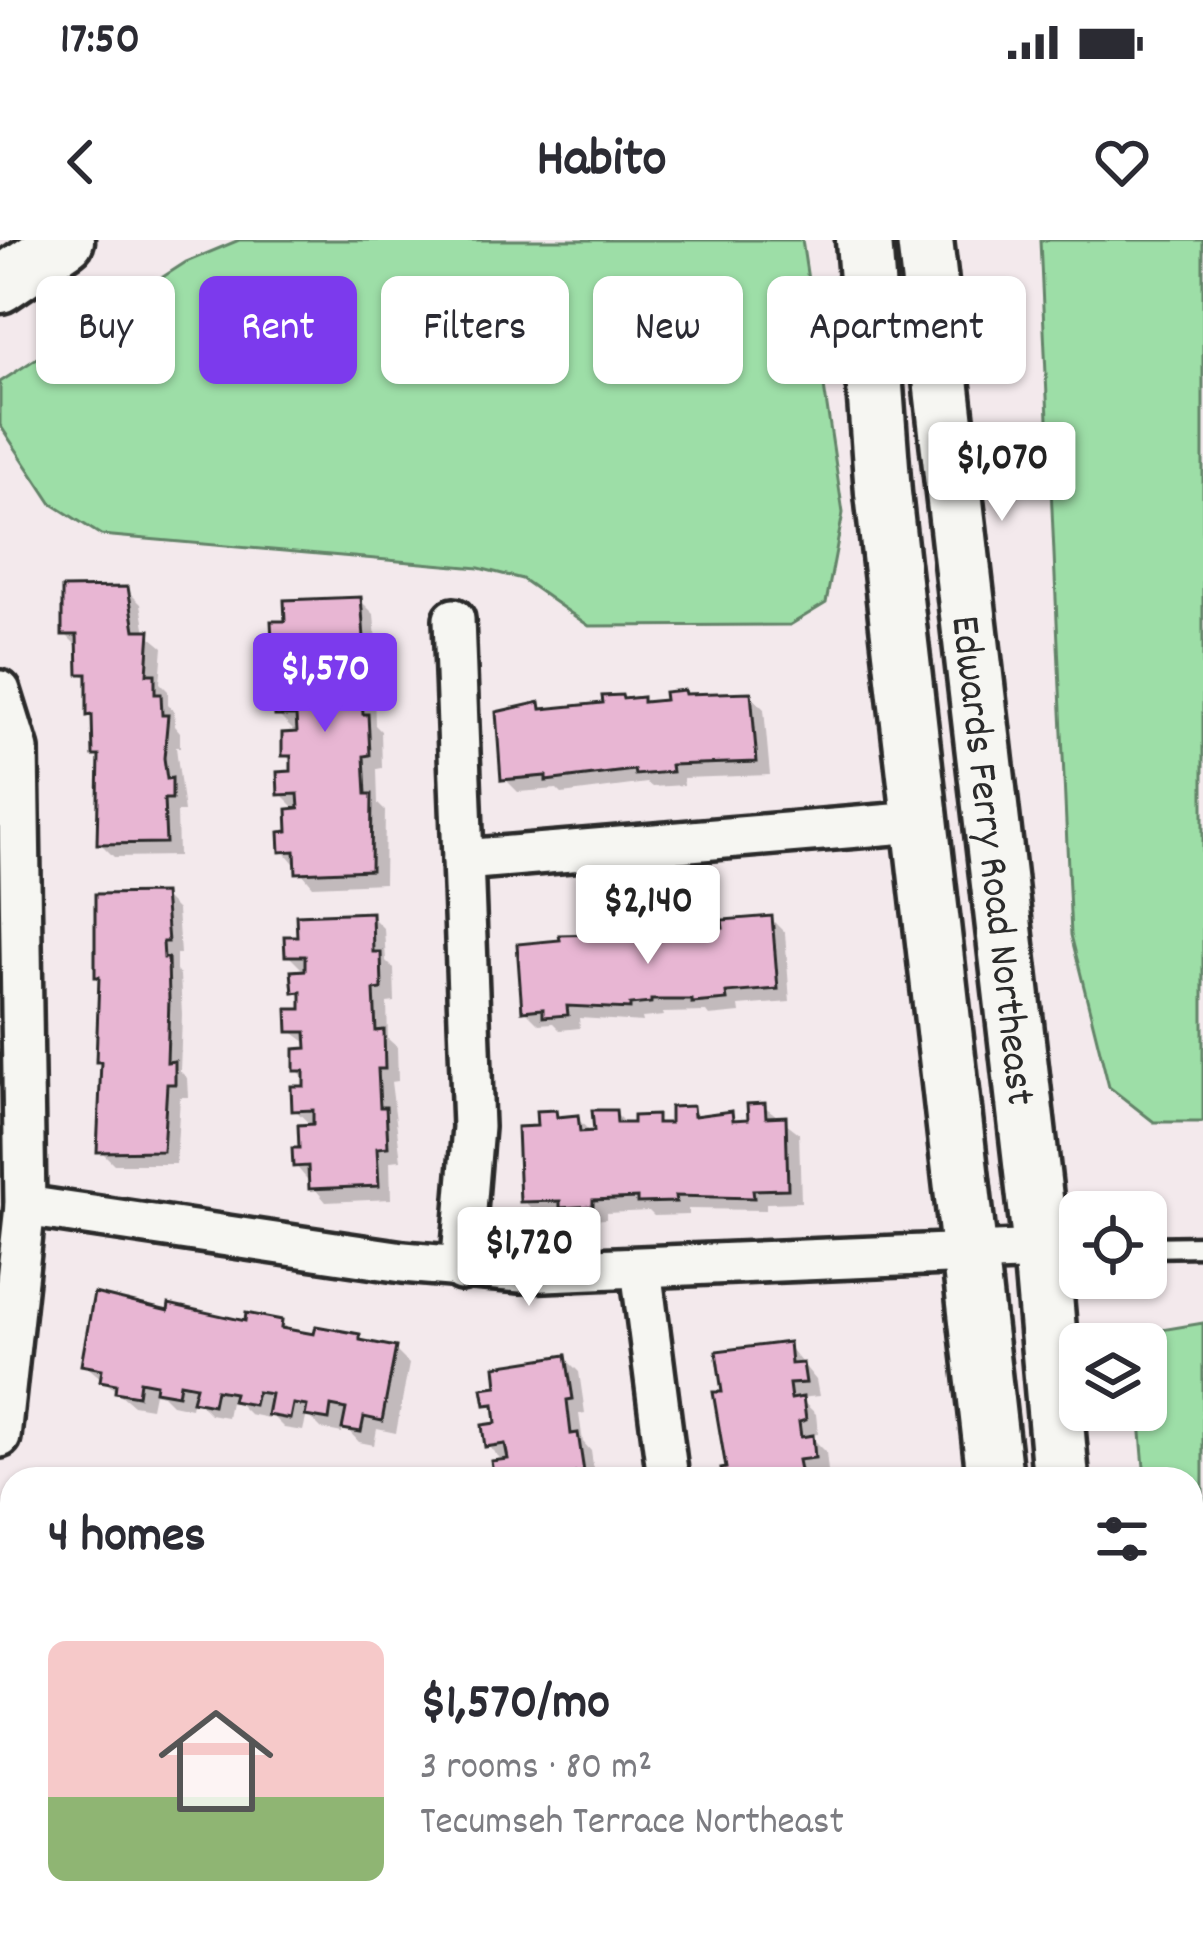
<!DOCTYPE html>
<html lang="en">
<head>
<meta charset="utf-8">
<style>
	body { margin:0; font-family:Dekko,sans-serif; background:#f7f7f7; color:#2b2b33; height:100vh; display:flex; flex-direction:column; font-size:45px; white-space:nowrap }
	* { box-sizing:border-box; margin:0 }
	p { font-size:39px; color:#7c7c81 }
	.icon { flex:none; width:66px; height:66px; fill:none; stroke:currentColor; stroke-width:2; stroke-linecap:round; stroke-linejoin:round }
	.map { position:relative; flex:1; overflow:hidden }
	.details { position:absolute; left:0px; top:1227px; width:1203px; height:468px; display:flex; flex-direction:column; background:#fff; border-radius:36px 36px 0 0; box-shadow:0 3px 9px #0004 }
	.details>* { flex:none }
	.guide { position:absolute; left:36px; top:36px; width:1131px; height:108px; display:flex; gap:24px }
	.fabs { position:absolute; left:1059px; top:951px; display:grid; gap:24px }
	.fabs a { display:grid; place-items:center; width:108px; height:108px; border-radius:18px; background:#fff; box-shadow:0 3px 9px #0004; font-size:60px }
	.price { position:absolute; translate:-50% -102px; padding:0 27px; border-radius:12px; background:#fff; color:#222; font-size:39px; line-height:78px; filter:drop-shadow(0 3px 6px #0008) }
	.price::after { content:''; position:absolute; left:50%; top:72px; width:36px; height:27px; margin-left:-18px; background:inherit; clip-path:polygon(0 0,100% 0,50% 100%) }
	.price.current { background:#7c3aed; color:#fff }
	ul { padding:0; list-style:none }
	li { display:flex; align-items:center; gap:36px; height:300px; padding:0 48px }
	li span { display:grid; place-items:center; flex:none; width:336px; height:240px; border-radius:18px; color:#555 }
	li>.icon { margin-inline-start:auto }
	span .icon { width:144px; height:144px; fill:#fffc; stroke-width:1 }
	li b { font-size:51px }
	h2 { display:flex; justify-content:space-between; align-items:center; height:144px; padding:0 48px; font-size:51px }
	.tag { padding:0 42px; border-radius:18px; background:#fff; box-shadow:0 3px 9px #0004; font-size:42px; line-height:108px }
	.tag.current { background:#7c3aed; color:#fff }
	.status { display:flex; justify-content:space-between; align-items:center; height:84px; padding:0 60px; background:#fff; direction:ltr }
	.status svg { height:33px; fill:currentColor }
	header { display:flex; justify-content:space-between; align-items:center; height:156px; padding:0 48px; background:#fff; font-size:54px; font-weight:700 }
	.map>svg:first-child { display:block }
	.green { fill:#9ddea7; stroke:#648469; stroke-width:3 }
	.shadow { fill:#0003 }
	.building { fill:#e8b6d3; stroke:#2b2b2b; stroke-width:3 }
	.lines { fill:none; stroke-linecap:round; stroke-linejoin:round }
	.lane-casing { stroke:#2b2b2b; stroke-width:27 }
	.street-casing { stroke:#2b2b2b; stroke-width:48 }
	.secondary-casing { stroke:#2b2b2b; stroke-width:63 }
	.lane { stroke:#f6f6f2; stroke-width:18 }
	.street { stroke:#f6f6f2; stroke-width:39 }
	.secondary { stroke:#f6f6f2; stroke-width:54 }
	.labels { text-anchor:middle; stroke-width:12; stroke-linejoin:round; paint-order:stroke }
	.street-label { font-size:42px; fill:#2b2b2b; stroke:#f6f6f2 }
</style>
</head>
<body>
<div class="status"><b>17:50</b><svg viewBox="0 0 49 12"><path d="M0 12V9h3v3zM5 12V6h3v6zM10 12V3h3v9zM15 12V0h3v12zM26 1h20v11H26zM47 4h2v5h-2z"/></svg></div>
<header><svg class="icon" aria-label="back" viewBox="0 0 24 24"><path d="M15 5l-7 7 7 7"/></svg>Habito<svg class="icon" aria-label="heart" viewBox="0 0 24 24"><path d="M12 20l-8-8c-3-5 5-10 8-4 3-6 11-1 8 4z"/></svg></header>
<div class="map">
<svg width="1203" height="1695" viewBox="0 0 1203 1695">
	<rect width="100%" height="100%" fill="#f3e9ec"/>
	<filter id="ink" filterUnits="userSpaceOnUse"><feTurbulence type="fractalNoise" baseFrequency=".00833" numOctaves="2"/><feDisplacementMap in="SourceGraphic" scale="24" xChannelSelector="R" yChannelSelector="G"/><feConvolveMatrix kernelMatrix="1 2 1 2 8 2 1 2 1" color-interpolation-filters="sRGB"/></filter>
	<g filter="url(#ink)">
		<g class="green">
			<polygon points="239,0 802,0 843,273 826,363 790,385 589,386 522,339 479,328 101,295 52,264 0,185 0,142 186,22"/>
			<polygon points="1040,0 1203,0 1203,882 1154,882 1109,847 1071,695"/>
			<polygon points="1203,1083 1203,1582 1191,1571 1191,1239 1145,1239 1139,1170 1146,1170 1146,1119 1161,1090"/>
			<polygon points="0,1506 12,1507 12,1683 271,1683 176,1695 0,1695"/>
		</g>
		<g class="shadow">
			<polygon points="127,350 141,364 146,393 163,407 160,443 168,451 168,465 174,471 175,486 180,492 180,507 176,507 184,572 177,572 178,616 114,617 100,603 102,521 96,515 90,441 81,433 81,410 65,394"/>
			<polygon points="360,360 374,374 380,452 374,452 375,485 381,491 382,528 377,529 378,564 385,571 384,643 313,646 283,610 298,571 281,554 294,534 294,523 285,515 298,495 278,475 292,457 292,444 283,436 294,417 275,399"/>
			<polygon points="750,455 764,469 770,535 683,538 684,545 652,547 647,543 562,554 557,549 518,552 504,538 539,466 546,472 625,462 642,460 646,465"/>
			<polygon points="163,656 177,670 180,714 176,714 176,731 180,735 182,775 180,831 187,838 188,857 180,857 176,924 114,924 100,910 103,825 99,821"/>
			<polygon points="370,675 384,689 386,721 394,729 395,762 387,763 388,799 397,807 398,841 391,842 401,920 390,921 391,959 326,962 296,926 313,887 295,870 307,849 307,840 297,830 310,811 310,805 291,791 304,772 304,760 296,752 306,733 288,715"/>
			<polygon points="771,679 785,693 790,762 739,766 740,773 709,776 706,772 663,773 664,776 642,778 643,782 579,778 580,788 560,790 553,783 539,784 525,770 648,696 685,688 690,693 727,690"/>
			<polygon points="764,866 799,893 801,962 766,963 766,970 688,969 688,975 654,976 649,971 606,973 606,979 577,981 570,973 537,974 523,960 540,889 555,873 561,879 577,878 597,899 615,873 628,886 655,878 664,886 673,886 692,869 701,878 731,874 740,882 752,882"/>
			<polygon points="170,1075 247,1084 281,1082 292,1093 359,1097 367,1105 395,1110 409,1124 396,1193 377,1189 374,1205 359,1202 343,1185 342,1193 322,1189 307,1174 303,1191 284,1188 268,1172 268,1178 249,1174 239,1164 230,1162 227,1177 210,1174 193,1157 191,1168 172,1164 163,1155 154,1153 151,1168 133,1165 84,1124"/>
			<polygon points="787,1105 816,1140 819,1156 799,1158 816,1174 818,1194 809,1195 826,1212 828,1231 809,1234 814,1239 726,1239 730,1231 725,1154"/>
			<polygon points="565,1118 579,1132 585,1173 579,1174 583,1202 591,1211 595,1239 497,1239 504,1222 487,1205 500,1185 498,1174 488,1164"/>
			<polygon points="825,1683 919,1683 920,1695 826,1695"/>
		</g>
		<g class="building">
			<polygon points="128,347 135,390 150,390 147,434 155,434 155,454 161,454 162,475 168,475 164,518 167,539 172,538 172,559 164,559 166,603 97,604 99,516 93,516 92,475 87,476 87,434 78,434 77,395 62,395 62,348"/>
			<polygon points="361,357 367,439 361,439 363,474 368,474 370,515 364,516 366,554 372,554 371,630 296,633 295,611 280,612 279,592 288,591 287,569 299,568 298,554 278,555 277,532 291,531 291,516 282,516 282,493 297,492 296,476 275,476 274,455 289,454 288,437 280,437 279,415 293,414 292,399 272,400 271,381 285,381 284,360"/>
			<polygon points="684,450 685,454 751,452 757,522 671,525 672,532 635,535 634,530 546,541 546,536 501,540 496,472 540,462 541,469 603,463 602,456 622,455 623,459 643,457 643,462 665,460 664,452"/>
			<polygon points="164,653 168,702 163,702 164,718 168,718 169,759 167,822 175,821 175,844 167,844 163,911 97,912 101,822 96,822 99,737 95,737 95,654"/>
			<polygon points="372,672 373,712 381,712 382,749 374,750 376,791 384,790 385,829 378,829 380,867 386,867 388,907 377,908 379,946 309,949 308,926 293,927 292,908 299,908 298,885 313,884 313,870 292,871 291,846 304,846 304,831 294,831 294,809 307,808 306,792 288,792 287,769 301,769 301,752 293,753 291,731 305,730 305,716 285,716 284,696 297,696 296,675"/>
			<polygon points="772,676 778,749 726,753 727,760 692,763 692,760 651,760 651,763 630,765 630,769 567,766 568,775 543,777 543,769 522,771 517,704 560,700 559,695 645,693 644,688 686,685 686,690 723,688 722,680"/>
			<polygon points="765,863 766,877 786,876 788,949 753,950 754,958 675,956 676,962 637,963 637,958 593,960 593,966 560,968 560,961 520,962 517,887 537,886 536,871 556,870 557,877 578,875 580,892 594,891 592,870 616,870 617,883 633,883 633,876 657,875 657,883 670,883 670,867 693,866 694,876 732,871 733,880 748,879 747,864"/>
			<polygon points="94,1053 168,1071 169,1064 245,1081 246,1073 282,1080 281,1088 314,1094 316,1086 360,1094 360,1100 396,1107 382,1181 364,1177 361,1192 342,1189 346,1169 331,1166 329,1180 305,1176 307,1166 293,1164 290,1179 267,1175 271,1154 257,1152 254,1165 232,1161 234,1153 216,1150 213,1165 192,1161 196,1146 180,1143 178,1155 155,1151 156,1144 140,1141 138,1156 115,1152 116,1144 100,1141 102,1129 81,1125"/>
			<polygon points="789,1102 791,1124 803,1123 806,1143 789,1144 791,1159 803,1157 806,1180 799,1182 801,1197 813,1195 815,1218 798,1220 801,1235 813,1233 814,1239 723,1239 721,1229 726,1228 713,1152 722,1152 716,1111"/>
			<polygon points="566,1115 573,1159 567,1160 571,1194 578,1193 584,1232 576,1233 577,1239 494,1239 491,1221 508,1219 505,1204 485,1207 482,1185 496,1183 494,1164 485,1165 482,1148 497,1146 495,1126"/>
			<polygon points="12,1342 12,1432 0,1425 0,1364"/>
			<polygon points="822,1683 908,1683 910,1695 823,1695"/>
		</g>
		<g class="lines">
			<g class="lane-casing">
				<polyline id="lane" points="1146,1007 1203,1006"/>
			</g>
			<g class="street-casing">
				<g id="street">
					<polyline points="454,379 473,887 461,1030"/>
					<polyline points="0,451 18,509 25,966 0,1197"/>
					<polyline points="463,620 918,582"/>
					<polyline points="25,966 403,1022 521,1032 1041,1010"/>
					<polyline points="641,1028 668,1239"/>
					<polyline points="758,1683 759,1695"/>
				</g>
			</g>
			<g class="secondary-casing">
				<g id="secondary">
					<polyline points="864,0 883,253 995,1239"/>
					<path id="s1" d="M925 0 1041 1010 1061 1239"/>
					<polyline points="0,45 66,0"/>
					<polyline points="1049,1683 1050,1695"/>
					<polyline points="1115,1683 1118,1695"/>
				</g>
			</g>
			<use href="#lane" class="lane"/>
			<use href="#street" class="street"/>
			<use href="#secondary" class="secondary"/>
		</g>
	</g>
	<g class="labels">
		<g class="street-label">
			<text dy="15" stroke="none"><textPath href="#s1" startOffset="624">Edwards Ferry Road Northeast</textPath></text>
		</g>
	</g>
</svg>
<div class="fabs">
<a><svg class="icon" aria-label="locate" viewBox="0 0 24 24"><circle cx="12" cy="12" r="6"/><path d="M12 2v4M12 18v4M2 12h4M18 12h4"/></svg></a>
<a><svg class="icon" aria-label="layers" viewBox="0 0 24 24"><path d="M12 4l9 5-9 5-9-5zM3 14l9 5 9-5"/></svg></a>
</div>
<b class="price" style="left:1002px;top:284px">$1,070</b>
<b class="price current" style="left:325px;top:495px">$1,570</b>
<b class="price" style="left:648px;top:727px">$2,140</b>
<b class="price" style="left:529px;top:1069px">$1,720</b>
<div class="guide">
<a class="tag">Buy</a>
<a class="tag current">Rent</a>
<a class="tag">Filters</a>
<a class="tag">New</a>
<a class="tag">Apartment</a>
</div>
<section class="details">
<h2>4 homes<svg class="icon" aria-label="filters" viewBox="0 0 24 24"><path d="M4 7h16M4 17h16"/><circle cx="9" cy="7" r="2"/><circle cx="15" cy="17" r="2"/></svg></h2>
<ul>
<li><span style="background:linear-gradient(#f6c9c9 65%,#8fb573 0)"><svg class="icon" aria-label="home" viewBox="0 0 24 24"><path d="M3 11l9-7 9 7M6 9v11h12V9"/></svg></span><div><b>$1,570/mo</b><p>3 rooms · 80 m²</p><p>Tecumseh Terrace Northeast</p></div></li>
</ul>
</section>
</div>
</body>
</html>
